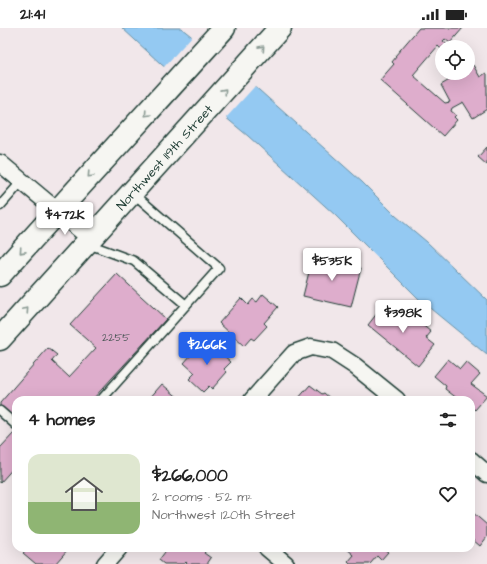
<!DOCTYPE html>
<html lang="en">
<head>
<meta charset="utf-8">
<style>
	body { margin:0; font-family:"Architects Daughter",sans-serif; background:#f6f6f6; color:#222; height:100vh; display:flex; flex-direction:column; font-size:15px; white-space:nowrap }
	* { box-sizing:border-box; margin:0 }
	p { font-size:13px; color:#767676 }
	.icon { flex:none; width:22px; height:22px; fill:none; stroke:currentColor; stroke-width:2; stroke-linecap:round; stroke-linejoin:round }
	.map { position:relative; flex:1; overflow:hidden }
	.sheet { position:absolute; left:12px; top:368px; width:463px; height:156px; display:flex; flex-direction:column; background:#fff; border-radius:12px; box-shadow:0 4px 16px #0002 }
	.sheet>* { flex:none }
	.buttons { position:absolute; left:435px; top:12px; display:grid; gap:8px }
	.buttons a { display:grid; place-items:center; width:40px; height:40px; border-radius:50%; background:#fff; box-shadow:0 4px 16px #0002; font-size:20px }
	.price { position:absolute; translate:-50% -34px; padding:0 9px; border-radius:4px; background:#fff; color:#222; font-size:13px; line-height:26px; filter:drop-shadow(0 1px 2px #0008) }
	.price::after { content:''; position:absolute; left:50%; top:24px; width:12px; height:9px; margin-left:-6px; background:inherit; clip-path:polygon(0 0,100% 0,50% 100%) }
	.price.active { background:#2563eb; color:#fff }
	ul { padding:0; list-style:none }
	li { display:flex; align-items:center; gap:12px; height:100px; padding:0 16px }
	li+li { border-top:1px solid #e0e0e0 }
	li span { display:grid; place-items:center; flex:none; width:112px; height:80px; border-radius:12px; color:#555 }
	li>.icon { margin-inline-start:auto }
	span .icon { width:48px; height:48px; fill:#fffc; stroke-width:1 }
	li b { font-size:17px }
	h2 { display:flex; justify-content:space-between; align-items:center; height:48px; padding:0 16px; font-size:17px }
	.status { display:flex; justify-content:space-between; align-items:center; height:28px; padding:0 20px; background:#fff; direction:ltr }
	.status svg { height:11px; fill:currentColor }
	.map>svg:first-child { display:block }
	.water { fill:#94c9f2; stroke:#6591a6 }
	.pier { fill:#f1e7ea }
	.building { fill:#deadcc; stroke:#1f3d34 }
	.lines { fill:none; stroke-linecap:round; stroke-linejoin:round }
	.lane-casing { stroke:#1f3d34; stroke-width:11 }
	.street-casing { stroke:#1f3d34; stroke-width:19 }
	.highway-casing { stroke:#1f3d34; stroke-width:25 }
	.lane { stroke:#f6f6f2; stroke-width:8 }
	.street { stroke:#f6f6f2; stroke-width:16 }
	.highway { stroke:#f6f6f2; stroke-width:22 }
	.oneway { stroke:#8a9a93 }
	.labels { text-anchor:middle; stroke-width:4; stroke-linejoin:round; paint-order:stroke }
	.number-label { font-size:11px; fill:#4f595a }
	.street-label { font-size:13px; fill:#1f3d34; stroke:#f6f6f2 }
</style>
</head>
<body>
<div class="status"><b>21:41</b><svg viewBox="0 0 49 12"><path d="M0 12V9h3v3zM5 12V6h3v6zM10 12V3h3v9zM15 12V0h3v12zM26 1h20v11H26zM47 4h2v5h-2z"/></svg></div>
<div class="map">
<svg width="487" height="536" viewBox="0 0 487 536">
	<rect width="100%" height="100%" fill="#f1e7ea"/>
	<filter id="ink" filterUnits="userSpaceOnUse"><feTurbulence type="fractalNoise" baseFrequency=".025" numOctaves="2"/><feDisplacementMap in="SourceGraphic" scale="8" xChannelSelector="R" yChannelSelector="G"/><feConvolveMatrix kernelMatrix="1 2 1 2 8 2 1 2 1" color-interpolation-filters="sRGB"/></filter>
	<g filter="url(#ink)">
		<polygon class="water" points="122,0 181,0 259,62 362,154 396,188 427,214 487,272 487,327 420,272 335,187 248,108 161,36"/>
		<polygon class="pier" points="193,7 256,57 225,91 163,40"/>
		<g class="building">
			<polygon points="419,0 463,0 450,15 445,11 443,13 450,19 442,19 442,22 438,18 413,47 445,75 450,74 441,57 461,45 468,45 468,41 473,37 480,49 486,45 487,46 487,81 473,90 463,74 452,80 451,83 456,87 454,89 457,92 443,108 380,52 394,36 392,34 396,29 395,28"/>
			<polygon points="487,119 487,137 478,129"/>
			<polygon points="313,228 361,240 351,279 303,268"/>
			<polygon points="117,246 166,291 92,372 16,372 16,392 0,378 0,375 48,320 57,327 52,333 69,349 96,320 70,297"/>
			<polygon points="263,266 278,279 264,295 267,298 254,312 251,310 244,318 219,295 241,270 248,277 253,271 257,274"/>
			<polygon points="385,275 404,291 408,285 431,304 426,310 435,317 418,338 368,297"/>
			<polygon points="205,311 231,334 224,341 227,344 212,361 209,358 203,364 189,351 195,345 184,335"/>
			<polygon points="448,331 460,341 466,334 480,346 471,356 487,368 475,382 471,379 471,372 463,372 460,369 458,371 445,361 446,358 434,348"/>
			<polygon points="162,356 181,372 148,372"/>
			<polygon points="310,357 322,366 324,365 332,372 297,372"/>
			<polygon points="14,405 16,407 16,437 0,455 0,420"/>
			<polygon points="471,483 487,497 487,509 480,518 473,512 471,514"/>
			<polygon points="22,520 69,520 55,536 36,536 23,525 25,523"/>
			<polygon points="168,520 205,520 207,522 204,525 211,530 207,536 188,536 186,534 184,536 164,536 159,532"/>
			<polygon points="346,520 383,520 388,524 381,532 377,528 370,536 350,536 348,534 354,527"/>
		</g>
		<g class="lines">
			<g class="lane-casing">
				<g id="lane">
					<polyline points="0,178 22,153"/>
					<polyline points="88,216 134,233 186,277"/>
					<polyline points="101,372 219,240 133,165"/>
					<polyline points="0,383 16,397"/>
				</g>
			</g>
			<g class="street-casing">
				<g id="street">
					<polyline points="0,135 91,211"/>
					<polyline points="252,372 294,325 311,319 332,323 355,338 397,372"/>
					<polyline points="471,432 487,446"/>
					<polyline points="267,520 286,536"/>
					<polyline points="105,536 119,520"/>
				</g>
			</g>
			<g class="highway-casing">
				<g id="highway">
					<path d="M0 247C74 164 149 83 224 0"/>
					<polyline points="0,311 280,0"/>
				</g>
			</g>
			<use href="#lane" class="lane"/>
			<use href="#street" class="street"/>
			<use href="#highway" class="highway"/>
		</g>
		<defs><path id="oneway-chevron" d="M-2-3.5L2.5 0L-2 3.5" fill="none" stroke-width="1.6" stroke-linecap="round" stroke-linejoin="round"/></defs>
		<g class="oneway">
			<use href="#oneway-chevron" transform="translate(262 20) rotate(-48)"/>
			<use href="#oneway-chevron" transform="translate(224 63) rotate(-48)"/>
			<use href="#oneway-chevron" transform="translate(147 86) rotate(133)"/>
			<use href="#oneway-chevron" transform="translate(90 147) rotate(133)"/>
			<use href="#oneway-chevron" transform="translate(22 223) rotate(132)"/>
			<use href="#oneway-chevron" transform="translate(26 282) rotate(-48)"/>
		</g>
	</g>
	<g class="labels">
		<g class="number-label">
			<text x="116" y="313">2255</text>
		</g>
		<g class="street-label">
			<text transform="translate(164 129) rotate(-48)" y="5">Northwest 119th Street</text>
		</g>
	</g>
</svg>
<div class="buttons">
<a><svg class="icon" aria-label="locate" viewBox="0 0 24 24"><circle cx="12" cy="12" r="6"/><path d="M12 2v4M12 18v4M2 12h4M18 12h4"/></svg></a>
</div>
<b class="price" style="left:65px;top:208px">$472K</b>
<b class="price" style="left:332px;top:254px">$535K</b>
<b class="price" style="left:403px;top:306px">$398K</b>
<b class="price active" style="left:207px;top:338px">$266K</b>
<section class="sheet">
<h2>4 homes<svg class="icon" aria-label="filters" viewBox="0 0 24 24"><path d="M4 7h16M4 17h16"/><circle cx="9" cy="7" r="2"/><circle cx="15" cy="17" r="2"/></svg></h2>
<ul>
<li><span style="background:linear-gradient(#dfe7d0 60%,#8fb573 0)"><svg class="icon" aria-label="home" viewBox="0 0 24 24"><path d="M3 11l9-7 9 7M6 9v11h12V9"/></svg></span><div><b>$266,000</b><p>2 rooms · 52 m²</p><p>Northwest 120th Street</p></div><svg class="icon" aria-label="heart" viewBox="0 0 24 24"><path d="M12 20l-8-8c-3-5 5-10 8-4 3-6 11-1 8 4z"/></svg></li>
</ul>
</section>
</div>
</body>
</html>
